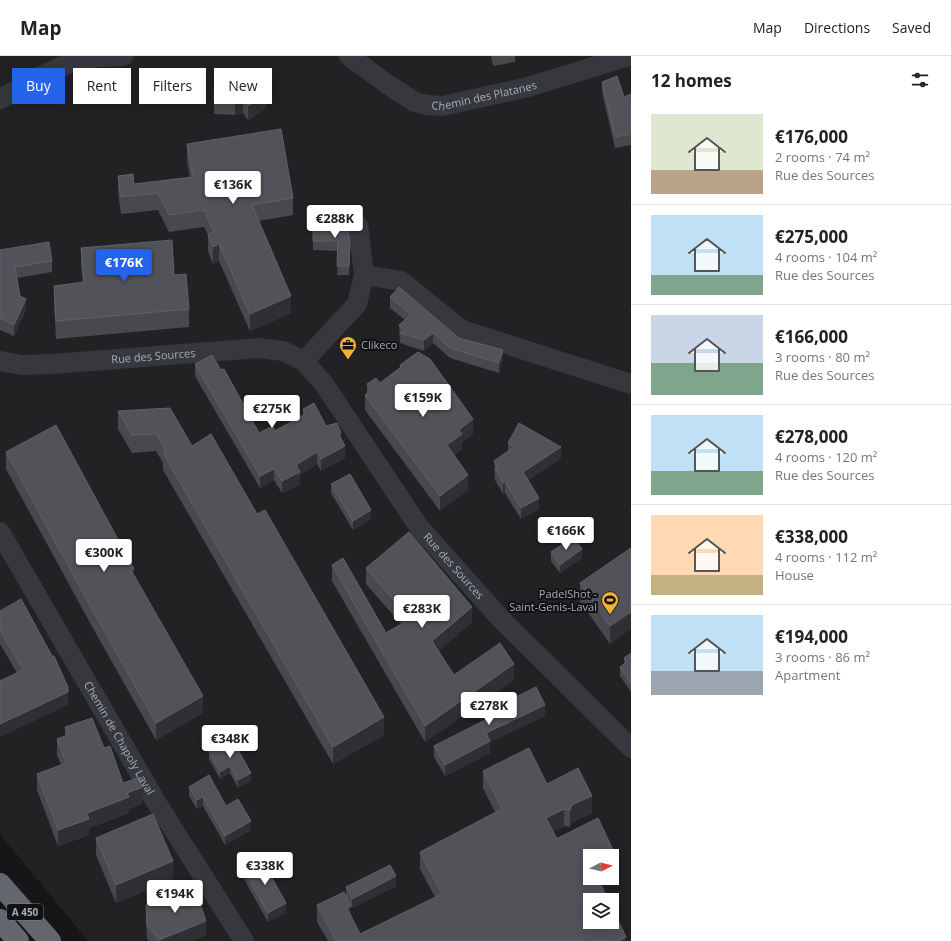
<!DOCTYPE html>
<html lang="en">
<head>
<meta charset="utf-8">
<style>
	body { margin:0; font-family:"Open Sans",sans-serif; background:#f6f6f6; color:#222; height:100vh; display:flex; flex-direction:column; font-size:15px; white-space:nowrap }
	* { box-sizing:border-box; margin:0 }
	p { font-size:13px; color:#767676 }
	.icon { flex:none; width:22px; height:22px; fill:none; stroke:currentColor; stroke-width:2; stroke-linecap:round; stroke-linejoin:round }
	.map { position:relative; flex:1; overflow:hidden }
	.sheet { display:flex; flex-direction:column; background:#fff; width:320px }
	.sheet>* { flex:none }
	.hud { position:absolute; left:12px; top:12px; width:380px; height:36px; display:flex; gap:8px }
	.needle { width:26px; rotate:83deg }
	.fabs { position:absolute; left:583px; top:793px; display:grid; gap:8px }
	.fabs a { display:grid; place-items:center; width:36px; height:36px; border-radius:0px; background:#fff; box-shadow:0 2px 10px #0003; font-size:20px }
	.price { position:absolute; translate:-50% -34px; padding:0 9px; border-radius:4px; background:#fff; color:#222; font-size:13px; line-height:26px; filter:drop-shadow(0 1px 2px #0008) }
	.price::after { content:''; position:absolute; left:50%; top:24px; width:12px; height:9px; margin-left:-6px; background:inherit; clip-path:polygon(0 0,100% 0,50% 100%) }
	.price.selected { background:#2563eb; color:#fff }
	ul { padding:0; list-style:none }
	li { display:flex; align-items:center; gap:12px; height:100px; padding:0 20px }
	li+li { border-top:1px solid #e0e0e0 }
	li span { display:grid; place-items:center; flex:none; width:112px; height:80px; border-radius:0px; color:#555 }
	li>.icon { margin-inline-start:auto }
	span .icon { width:48px; height:48px; fill:#fffc; stroke-width:1 }
	li b { font-size:17px }
	h2 { display:flex; justify-content:space-between; align-items:center; height:48px; padding:0 20px; font-size:17px }
	.pill { padding:0 14px; border-radius:0px; background:#fff; box-shadow:0 2px 10px #0003; font-size:14px; line-height:36px }
	.pill.selected { background:#2563eb; color:#fff }
	header { display:flex; align-items:center; gap:24px; box-sizing:border-box; height:56px; padding:0 20px; background:#fff; border-bottom:1px solid #e0e0e0 }
	header strong { font-size:19px }
	nav { display:flex; gap:22px; margin-inline-start:auto; font-size:14px }
	main { display:flex; flex:1; min-height:0 }
	.map>svg:first-child { display:block }
	.built { fill:#222225; fill-rule:evenodd }
	.lines { fill:none; stroke-linecap:round; stroke-linejoin:round }
	.minor { stroke:#37383d; stroke-width:20 }
	.highway { stroke:#63666e; stroke-width:22 }
	.wall { fill:#47494d }
	.shaded-wall { fill:#2f3033 }
	.building { fill:#525359; stroke:#5f6168 }
	.labels { text-anchor:middle; stroke-width:4; stroke-linejoin:round; paint-order:stroke }
	.shield { fill:#111113; stroke:#7b7e86; stroke-width:1 }
	.shield-label { font-size:10px; font-weight:bold; fill:#a8adb8 }
	.street-label { font-size:11px; fill:#a8adb8; stroke:#111113 }
	.poi-label { font-size:11px; fill:#a8adb8; stroke:#111113; text-anchor:start }
</style>
</head>
<body>
<header>
<strong>Map</strong>
<nav><a>Map</a><a>Directions</a><a>Saved</a></nav>
</header>
<main>
<div class="map">
<svg width="631" height="885" viewBox="0 0 631 885">
	<rect width="100%" height="100%" fill="#161618"/>
	<path class="built" d="M0 0H631V885H88L0 778ZM590 800H612V822H590ZM590 844H612V866H590Z"/>
	<g class="lines">
		<g class="minor">
			<path id="s1" d="M349 0 387 28 415 46 427 49 442 50 528 31 629 0"/>
			<path d="M0 43C26 29 61 6 89 2 100 1 112 1 123 0"/>
			<polyline points="364,219 401,225 462,274 631,328"/>
			<path id="s2" d="M0 305 22 309 53 308 259 292 283 295 304 305 324 328 419 471 500 562 631 692"/>
			<polyline points="304,305 357,248 364,219 358,169"/>
			<path id="s3" d="M0 476 158 749 244 885"/>
		</g>
		<g class="highway">
			<polyline points="0,828 50,885"/>
			<polyline points="0,864 18,885"/>
		</g>
	</g>
	<g class="wall">
		<polygon points="491,0 515,0 515,6 493,10"/>
		<polygon points="602,26 624,41 631,38 631,89 615,92 602,36"/>
		<polygon points="215,27 266,52 248,64 243,57 235,59 214,58 214,44"/>
		<polygon points="187,88 293,142 293,159 259,165 291,257 250,275 219,205 213,208 208,195 208,179 204,171 169,176 158,154 121,158 118,136 118,120 134,128 190,121 187,105"/>
		<polygon points="313,167 350,187 349,219 337,219 338,195 313,194"/>
		<polygon points="81,192 174,219 189,253 189,271 56,283 54,248 54,230 83,227 81,210"/>
		<polygon points="0,194 52,205 52,216 17,222 20,240 26,254 14,280 0,274"/>
		<polygon points="390,241 459,282 503,304 499,317 450,302 433,287 424,295 400,287 399,269 405,264 390,252"/>
		<polygon points="195,308 259,377 275,375 303,359 303,353 326,370 341,383 345,402 321,415 317,408 300,419 300,428 282,437 274,424 260,432 195,320"/>
		<polygon points="400,309 473,378 462,386 462,393 454,399 468,434 440,455 365,354 365,339 367,337 367,328 380,327 400,312"/>
		<polygon points="118,355 192,390 384,679 333,708 163,414 163,407 156,395 132,397 118,373"/>
		<polygon points="508,387 561,402 528,424 539,453 521,463 505,437 503,438 495,424 494,405 508,395"/>
		<polygon points="6,396 134,520 203,657 156,684 94,574 6,413"/>
		<polygon points="331,428 371,463 353,474 331,437"/>
		<polygon points="631,492 610,588 580,545 580,527"/>
		<polygon points="551,496 582,502 560,517 551,505"/>
		<polygon points="332,509 386,577 401,568 366,528 366,512 472,566 438,595 454,619 514,624 425,686 332,525"/>
		<polygon points="0,555 68,649 17,617 0,588"/>
		<polygon points="631,597 631,636 620,620 620,611 624,609 624,602"/>
		<polygon points="490,654 545,660 490,686 490,697 445,720 434,701 434,690 490,662"/>
		<polygon points="65,671 104,692 123,727 143,747 129,753 129,757 89,772 89,779 58,790 37,734 37,718 61,709 57,699 57,683 65,680"/>
		<polygon points="209,696 251,725 238,732 230,717 220,723 209,703"/>
		<polygon points="483,715 547,728 592,757 572,766 570,771 564,770 553,775 556,782 614,812 590,822 626,885 328,885 317,866 317,849 346,841 346,831 396,830 352,852 347,841 351,860 360,878 435,841 420,813 420,796 495,756 483,732"/>
		<polygon points="189,731 226,750 251,774 225,789 203,750 197,753 189,740"/>
		<polygon points="96,782 173,823 116,847 96,799"/>
		<polygon points="244,814 286,856 268,866 244,823"/>
		<polygon points="146,849 206,879 191,885 149,885 147,883 146,862"/>
	</g>
	<g class="shaded-wall">
		<polygon points="266,39 266,52 248,64 248,50"/>
		<polygon points="243,43 243,57 235,59 235,45"/>
		<polygon points="219,188 219,205 213,208 213,191"/>
		<polygon points="291,240 291,257 250,275 250,258"/>
		<polygon points="26,243 26,254 14,280 14,269"/>
		<polygon points="433,277 433,287 424,295 424,284"/>
		<polygon points="503,294 503,304 499,317 499,307"/>
		<polygon points="473,363 473,378 462,386 462,393 447,404 447,389 459,374"/>
		<polygon points="341,377 341,389 339,378"/>
		<polygon points="345,390 345,402 321,415 321,403"/>
		<polygon points="561,391 561,402 523,427 523,416"/>
		<polygon points="317,396 317,408 300,419 300,428 282,437 282,425 296,409"/>
		<polygon points="274,413 274,424 260,432 260,420"/>
		<polygon points="468,419 468,434 440,455 440,440"/>
		<polygon points="505,426 505,437 503,438 503,427"/>
		<polygon points="539,442 539,453 521,463 521,452"/>
		<polygon points="371,454 371,463 353,474 353,465"/>
		<polygon points="582,493 582,502 560,517 560,509"/>
		<polygon points="134,513 134,530 131,514"/>
		<polygon points="472,551 472,566 432,601 432,585"/>
		<polygon points="631,556 631,573 610,588 610,570"/>
		<polygon points="514,608 514,624 425,686 425,670"/>
		<polygon points="68,636 68,649 0,681 0,668"/>
		<polygon points="203,640 203,657 156,684 156,667"/>
		<polygon points="545,649 545,660 490,686 490,697 445,720 445,709 486,677"/>
		<polygon points="384,661 384,679 333,708 333,691"/>
		<polygon points="230,710 230,717 220,723 220,716"/>
		<polygon points="251,717 251,725 238,732 238,724"/>
		<polygon points="143,731 143,747 129,753 129,757 89,772 89,779 58,790 58,774 87,757 127,737"/>
		<polygon points="592,740 592,757 572,766 570,771 570,754 572,749"/>
		<polygon points="203,741 203,750 197,753 197,744"/>
		<polygon points="564,753 564,770 546,779 546,762"/>
		<polygon points="251,765 251,774 225,789 225,780"/>
		<polygon points="614,796 614,812 612,813 612,800 605,800"/>
		<polygon points="173,805 173,823 116,847 116,829"/>
		<polygon points="396,820 396,830 352,852 352,843"/>
		<polygon points="286,847 286,856 268,866 268,857"/>
		<polygon points="351,850 351,867 347,852"/>
		<polygon points="206,865 206,879 191,885 159,885 159,884"/>
		<polygon points="626,881 626,885 619,885"/>
	</g>
	<g class="building">
		<polygon points="254,18 266,39 248,50 243,43 235,45 214,44 215,27 237,27"/>
		<polygon points="617,20 624,41 631,38 631,78 615,81 602,26"/>
		<polygon points="281,73 293,142 252,149 291,240 250,258 219,188 213,191 208,179 214,176 204,154 169,159 158,137 121,141 118,120 133,118 134,128 193,121 187,88"/>
		<polygon points="313,167 347,168 350,187 349,210 337,210 338,185 313,185"/>
		<polygon points="172,184 174,219 186,218 189,253 56,265 54,230 84,226 81,192"/>
		<polygon points="49,186 52,205 15,211 20,240 26,243 14,269 0,262 0,194"/>
		<polygon points="399,231 459,282 503,294 499,307 450,292 433,277 424,284 400,277 403,274 399,269 411,259 390,241"/>
		<polygon points="418,296 430,303 473,363 459,374 462,378 447,389 468,419 440,440 365,339 371,334 367,328 376,322 380,327 401,311 400,309"/>
		<polygon points="212,299 221,314 224,313 259,377 273,370 275,375 305,358 303,353 314,347 326,370 337,367 341,377 339,378 345,390 321,403 317,396 296,409 300,416 282,425 274,413 260,420 195,308"/>
		<polygon points="170,352 192,390 211,378 257,458 265,454 384,661 333,691 163,397 166,395 156,378 132,379 118,355"/>
		<polygon points="519,367 561,391 523,416 539,442 521,452 505,426 503,427 495,413 498,411 494,405 514,391 508,387"/>
		<polygon points="56,369 134,513 131,514 203,640 156,667 94,557 6,396"/>
		<polygon points="350,418 371,454 353,465 331,428"/>
		<polygon points="409,476 472,551 432,585 454,619 500,587 514,608 425,670 332,509 343,502 386,577 410,563 366,512"/>
		<polygon points="573,481 582,493 560,509 551,496"/>
		<polygon points="631,492 631,556 610,570 580,527"/>
		<polygon points="21,543 52,600 54,600 68,631 68,636 0,668 0,625 23,614 0,574 0,555"/>
		<polygon points="631,597 631,628 620,611 627,606 624,602"/>
		<polygon points="536,631 545,649 486,677 490,685 445,709 434,690 493,660 490,654"/>
		<polygon points="92,662 104,692 110,690 123,727 138,722 143,731 127,737 129,741 87,757 89,763 58,774 37,718 66,707 57,683 68,679 65,671"/>
		<polygon points="232,683 251,717 238,724 230,710 220,716 209,696"/>
		<polygon points="529,692 547,728 578,712 592,740 572,749 570,754 564,753 546,762 556,781 556,783 598,762 614,796 605,800 590,800 590,822 598,822 608,844 590,844 590,866 612,866 612,852 626,881 619,885 336,885 317,849 344,836 351,850 347,852 360,878 442,838 420,796 502,753 483,715"/>
		<polygon points="209,719 226,750 238,743 251,765 225,780 203,741 197,744 189,731"/>
		<polygon points="153,758 173,805 116,829 96,782"/>
		<polygon points="262,804 286,847 268,857 244,814"/>
		<polygon points="390,809 396,820 352,843 346,831"/>
		<polygon points="194,830 206,865 159,884 147,869 146,849"/>
	</g>
	<defs>
		<g id="office-pin" transform="scale(0.9)"><path d="M0 17L-7.5 6A9.5 9.5 0 1 1 7.5 6Z" fill="#f2b134" stroke="#111113"/><path d="M-6-3h4V-5.5h4V-3h4V5H-6ZM-1-4.5V-3h2v-1.5ZM-6 0V1H6V0Z" fill="#111"/></g>
		<g id="stadium-pin" transform="scale(0.9)"><path d="M0 17L-7.5 6A9.5 9.5 0 1 1 7.5 6Z" fill="#f2b134" stroke="#111113"/><path d="M0-5a6.5 5 0 1 0 0 10a6.5 5 0 1 0 0-10ZM-3.5-1.8h7v3.6h-7Z" fill="#111"/></g>
	</defs>
	<g fill-rule="evenodd">
		<use href="#office-pin" x="348" y="289"/>
		<use href="#stadium-pin" x="610" y="544"/>
	</g>
	<g class="labels">
		<rect class="shield" x="7" y="848" width="36" height="16" rx="3"/>
		<g class="shield-label">
			<text x="25" y="860">A 450</text>
		</g>
		<g class="street-label">
			<text dy="4" stroke="none"><textPath href="#s1" startOffset="151">Chemin des Platanes</textPath></text>
			<text dy="4" stroke="none"><textPath href="#s2" startOffset="154">Rue des Sources</textPath></text>
			<text dy="4" stroke="none"><textPath href="#s2" startOffset="562">Rue des Sources</textPath></text>
			<text dy="4" stroke="none"><textPath href="#s3" startOffset="238">Chemin de Chapoly Laval</textPath></text>
		</g>
		<g class="poi-label">
			<text x="361" y="293">Clikeco</text>
			<text x="597" y="542" text-anchor="end">PadelShot -<tspan x="597" dy="13">Saint-Genis-Laval</tspan></text>
		</g>
	</g>
</svg>
<div class="fabs">
<a><svg class="needle" viewBox="-14 -14 28 28"><path d="M0-13l5 13h-10z" fill="#e53935"/><path d="M0 13l5-13h-10z" fill="#767676"/></svg></a>
<a><svg class="icon" aria-label="layers" viewBox="0 0 24 24"><path d="M12 4l9 5-9 5-9-5zM3 14l9 5 9-5"/></svg></a>
</div>
<b class="price" style="left:233px;top:149px">€136K</b>
<b class="price" style="left:335px;top:183px">€288K</b>
<b class="price selected" style="left:124px;top:227px">€176K</b>
<b class="price" style="left:423px;top:362px">€159K</b>
<b class="price" style="left:272px;top:373px">€275K</b>
<b class="price" style="left:566px;top:495px">€166K</b>
<b class="price" style="left:104px;top:517px">€300K</b>
<b class="price" style="left:422px;top:573px">€283K</b>
<b class="price" style="left:489px;top:670px">€278K</b>
<b class="price" style="left:230px;top:703px">€348K</b>
<b class="price" style="left:265px;top:830px">€338K</b>
<b class="price" style="left:175px;top:858px">€194K</b>
<div class="hud">
<a class="pill selected">Buy</a>
<a class="pill">Rent</a>
<a class="pill">Filters</a>
<a class="pill">New</a>
</div>
</div>
<section class="sheet">
<h2>12 homes<svg class="icon" aria-label="filters" viewBox="0 0 24 24"><path d="M4 7h16M4 17h16"/><circle cx="9" cy="7" r="2"/><circle cx="15" cy="17" r="2"/></svg></h2>
<ul>
<li><span style="background:linear-gradient(#dfe7d0 70%,#b9a48a 0)"><svg class="icon" aria-label="home" viewBox="0 0 24 24"><path d="M3 11l9-7 9 7M6 9v11h12V9"/></svg></span><div><b>€176,000</b><p>2 rooms · 74 m²</p><p>Rue des Sources</p></div></li>
<li><span style="background:linear-gradient(#bfe0f5 75%,#7fa58c 0)"><svg class="icon" aria-label="home" viewBox="0 0 24 24"><path d="M3 11l9-7 9 7M6 9v11h12V9"/></svg></span><div><b>€275,000</b><p>4 rooms · 104 m²</p><p>Rue des Sources</p></div></li>
<li><span style="background:linear-gradient(#c9d6e8 60%,#7fa58c 0)"><svg class="icon" aria-label="home" viewBox="0 0 24 24"><path d="M3 11l9-7 9 7M6 9v11h12V9"/></svg></span><div><b>€166,000</b><p>3 rooms · 80 m²</p><p>Rue des Sources</p></div></li>
<li><span style="background:linear-gradient(#bfe0f5 70%,#7fa58c 0)"><svg class="icon" aria-label="home" viewBox="0 0 24 24"><path d="M3 11l9-7 9 7M6 9v11h12V9"/></svg></span><div><b>€278,000</b><p>4 rooms · 120 m²</p><p>Rue des Sources</p></div></li>
<li><span style="background:linear-gradient(#ffd9b3 75%,#c2b280 0)"><svg class="icon" aria-label="home" viewBox="0 0 24 24"><path d="M3 11l9-7 9 7M6 9v11h12V9"/></svg></span><div><b>€338,000</b><p>4 rooms · 112 m²</p><p>House</p></div></li>
<li><span style="background:linear-gradient(#bfe0f5 70%,#9aa5b1 0)"><svg class="icon" aria-label="home" viewBox="0 0 24 24"><path d="M3 11l9-7 9 7M6 9v11h12V9"/></svg></span><div><b>€194,000</b><p>3 rooms · 86 m²</p><p>Apartment</p></div></li>
</ul>
</section>
</main>
</body>
</html>
